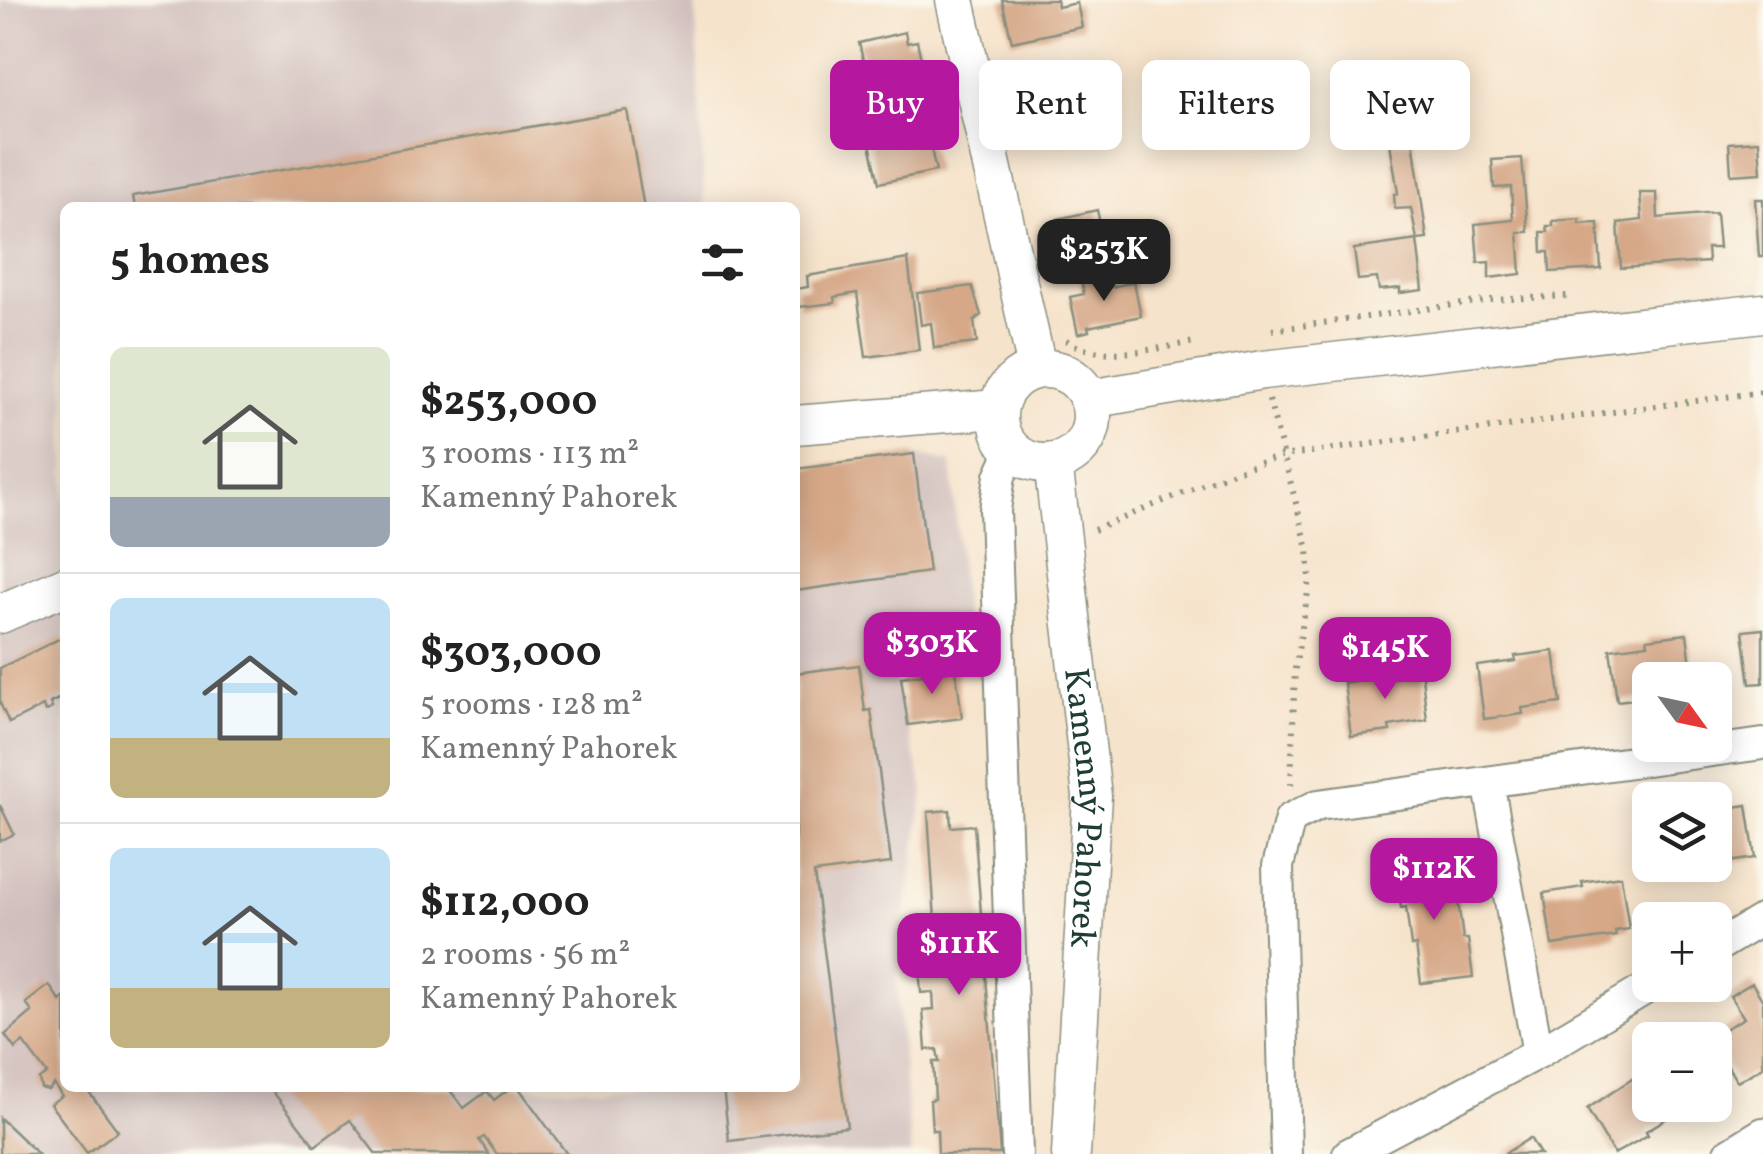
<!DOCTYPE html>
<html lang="en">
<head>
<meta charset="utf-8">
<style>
	body { margin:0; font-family:Vollkorn,serif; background:#f2f2f2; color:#222; height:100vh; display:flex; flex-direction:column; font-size:38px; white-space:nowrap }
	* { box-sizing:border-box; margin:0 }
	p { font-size:32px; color:#767676 }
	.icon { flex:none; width:55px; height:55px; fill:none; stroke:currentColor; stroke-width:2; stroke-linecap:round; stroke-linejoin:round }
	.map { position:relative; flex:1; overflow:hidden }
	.side { position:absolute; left:60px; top:202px; width:740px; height:890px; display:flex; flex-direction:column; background:#fff; border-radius:15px; box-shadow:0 5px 25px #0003 }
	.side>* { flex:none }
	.banner { position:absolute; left:830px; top:60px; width:782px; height:90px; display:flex; gap:20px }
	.needle { width:65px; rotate:123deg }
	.controls { position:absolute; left:1632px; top:662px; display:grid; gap:20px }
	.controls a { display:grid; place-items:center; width:100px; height:100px; border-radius:15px; background:#fff; box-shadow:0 5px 25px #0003; font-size:50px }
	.price { position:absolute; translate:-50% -85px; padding:0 22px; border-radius:20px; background:#b5179e; color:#fff; font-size:32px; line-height:65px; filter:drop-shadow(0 2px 5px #0008) }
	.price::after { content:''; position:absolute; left:50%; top:60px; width:30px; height:22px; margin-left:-15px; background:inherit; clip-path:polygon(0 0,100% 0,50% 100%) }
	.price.active { background:#222; color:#fff }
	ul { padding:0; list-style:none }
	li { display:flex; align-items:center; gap:30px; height:250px; padding:0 50px }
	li+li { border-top:2px solid #e0e0e0 }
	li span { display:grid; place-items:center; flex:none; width:280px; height:200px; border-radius:15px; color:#555 }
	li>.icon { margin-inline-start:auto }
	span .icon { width:120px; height:120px; fill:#fffc; stroke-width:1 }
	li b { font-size:42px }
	h2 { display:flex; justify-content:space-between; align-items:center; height:120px; padding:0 50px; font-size:42px }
	.tag { padding:0 35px; border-radius:15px; background:#fff; box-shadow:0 5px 25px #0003; font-size:35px; line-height:90px }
	.tag.active { background:#b5179e; color:#fff }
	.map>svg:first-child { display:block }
	.industrial { fill:#d1bfbd }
	.building { fill:#d6a888 }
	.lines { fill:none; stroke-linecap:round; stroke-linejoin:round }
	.minor-casing { stroke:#8a9080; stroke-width:34 }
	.tertiary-casing { stroke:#8a9080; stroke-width:41 }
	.path { stroke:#8a9080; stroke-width:6; stroke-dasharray:2.5 8; stroke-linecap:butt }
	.minor { stroke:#fff; stroke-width:30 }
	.tertiary { stroke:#fff; stroke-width:38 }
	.labels { text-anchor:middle; stroke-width:9; stroke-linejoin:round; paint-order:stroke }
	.street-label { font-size:35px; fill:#1f3d34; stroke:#fbf7ec }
</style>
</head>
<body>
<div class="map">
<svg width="1763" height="1154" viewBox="0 0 1763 1154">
	<rect width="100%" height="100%" fill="#fbf7ec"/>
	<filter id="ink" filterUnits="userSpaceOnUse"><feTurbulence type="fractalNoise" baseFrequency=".01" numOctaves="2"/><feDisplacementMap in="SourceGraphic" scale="20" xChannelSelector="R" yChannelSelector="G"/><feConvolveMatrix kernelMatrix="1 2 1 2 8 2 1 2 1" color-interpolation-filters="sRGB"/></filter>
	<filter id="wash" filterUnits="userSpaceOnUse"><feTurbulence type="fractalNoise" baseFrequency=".0048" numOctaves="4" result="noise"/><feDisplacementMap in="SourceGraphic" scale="40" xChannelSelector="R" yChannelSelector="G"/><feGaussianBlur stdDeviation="2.25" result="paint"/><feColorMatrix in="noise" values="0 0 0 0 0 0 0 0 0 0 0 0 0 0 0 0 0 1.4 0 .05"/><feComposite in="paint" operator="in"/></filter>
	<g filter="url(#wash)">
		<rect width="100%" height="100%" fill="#f6e3cb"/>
		<polygon class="industrial" points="0,0 695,0 705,207 65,208 65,1088 795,1088 795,469 914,454 951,463 965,630 892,669 924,790 896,977 911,1154 0,1154"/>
		<g id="blocks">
			<g class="building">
				<polygon points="1002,0 1057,0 1058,7 1077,3 1082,27 1012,42"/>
				<polygon points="905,32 907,43 917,41 921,59 912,62 917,83 871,94 859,43"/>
				<polygon points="1076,83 1082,106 1076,107 1080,131 1069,134 1070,141 1056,144 1054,137 1035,141 1024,96"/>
				<polygon points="869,105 873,123 837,132 834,121 842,119 841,112"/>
				<polygon points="627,110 644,208 135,208 133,196"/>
				<polygon points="926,127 936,171 879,183 869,140"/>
				<polygon points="1413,140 1427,239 1417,240 1423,290 1400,293 1400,288 1379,290 1377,278 1358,280 1354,249 1417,240 1411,208 1395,209 1394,194 1398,193 1390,143"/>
				<polygon points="1759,141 1761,173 1731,175 1729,143"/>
				<polygon points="1522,158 1528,232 1518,232 1521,274 1489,278 1489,262 1478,263 1475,224 1513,220 1511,187 1494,188 1492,160"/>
				<polygon points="1640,193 1657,193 1658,218 1716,213 1719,248 1707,248 1708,262 1621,268 1618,223 1642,220"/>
				<polygon points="1755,199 1763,199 1763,257 1759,257"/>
				<polygon points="1097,210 1102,233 1096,234 1104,262 1083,268 1081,260 1062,264 1057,242 1063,240 1058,219"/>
				<polygon points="1580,219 1579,224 1598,223 1601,269 1550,272 1549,252 1542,252 1541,232 1548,232 1547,226 1553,226 1553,221"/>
				<polygon points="908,259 919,350 866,357 857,293 834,297 835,303 799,307 796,289 808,287 807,276"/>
				<polygon points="1105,275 1107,288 1134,282 1141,316 1088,327 1089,331 1078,334 1070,297 1084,294 1081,280"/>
				<polygon points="972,286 981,315 974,321 977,343 934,348 931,323 921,325 917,293"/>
				<polygon points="914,454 929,572 795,591 795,469"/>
				<polygon points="1763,629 1763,683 1750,684 1743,631"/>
				<polygon points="1687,634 1693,680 1650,680 1650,697 1617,701 1610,649 1648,644 1647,639"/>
				<polygon points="65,636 65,696 50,703 52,708 45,712 43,706 9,723 0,703 0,668"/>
				<polygon points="923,642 925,663 900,666 897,645"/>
				<polygon points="1554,651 1561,703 1522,708 1523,714 1484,719 1477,666 1516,661 1515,656"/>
				<polygon points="859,665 865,711 871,710 891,863 814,873 847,1127 729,1141 723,1088 795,1088 795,673"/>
				<polygon points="1421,668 1427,720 1389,726 1390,731 1351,736 1344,683"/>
				<polygon points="956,670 962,718 908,725 901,677"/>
				<polygon points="0,805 14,834 0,841"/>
				<polygon points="1747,805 1755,858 1715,864 1715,810"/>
				<polygon points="950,810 951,827 974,825 1000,1154 938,1154 937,1130 932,1130 930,1100 935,1099 933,1062 939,1062 937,1049 926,1050 923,1010 934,1009 933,992 921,993 918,953 929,952 928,937 936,936 928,812"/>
				<polygon points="1449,863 1453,902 1458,901 1463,939 1468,939 1473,977 1421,983 1416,945 1411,946 1406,907 1401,908 1396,869"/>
				<polygon points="1677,865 1717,865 1717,869 1679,874"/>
				<polygon points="1621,876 1629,929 1615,931 1616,936 1552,945 1544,893 1583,887 1582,882"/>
				<polygon points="1752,983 1763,1001 1763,1067 1737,1082 1715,1045 1715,1040 1710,1037 1744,1018 1730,996"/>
				<polygon points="49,985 60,1001 65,997 65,1088 86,1088 118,1131 87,1153 50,1104 62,1096 54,1084 48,1090 41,1088 39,1079 47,1074 23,1042 15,1049 5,1035 32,1012 26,1003"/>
				<polygon points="1650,1067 1650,1105 1676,1105 1679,1111 1646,1131 1648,1135 1614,1154 1587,1109"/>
				<polygon points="270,1088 448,1088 464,1108 487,1091 494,1100 510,1088 519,1088 567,1154 497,1154 484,1137 479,1140 489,1154 376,1154 350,1120 315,1146"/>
				<polygon points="0,1118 38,1154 0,1154"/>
				<polygon points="1530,1138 1540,1154 1504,1154"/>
			</g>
		</g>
	</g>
	<g filter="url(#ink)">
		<use href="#blocks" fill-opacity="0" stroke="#8a9080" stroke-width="2.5"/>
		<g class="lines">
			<g class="minor-casing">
				<g id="minor">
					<polyline points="1012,450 1000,476 995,510 1017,1154"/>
					<polyline points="1488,782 1538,1053"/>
					<polyline points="1715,948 1763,919"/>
					<polyline points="1286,1154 1278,866 1290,819 1318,805 1763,744"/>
					<polyline points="1348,1154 1538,1053 1652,985"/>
					<polyline points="1729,1154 1763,1133"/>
				</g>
			</g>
			<g class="tertiary-casing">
				<g id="tertiary">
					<polyline points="955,0 1037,368"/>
					<circle cx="1045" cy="416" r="47"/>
					<polyline points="1089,399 1263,370 1763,313"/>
					<polyline points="795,425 998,409"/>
					<path id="s1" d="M1053 462 1092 796 1071 1154"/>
					<polyline points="0,614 65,586"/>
				</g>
			</g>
			<g class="path">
				<polyline points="1272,330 1491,300 1567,296"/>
				<path d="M1066 340C1100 364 1157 348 1195 342"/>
				<polyline points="1269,400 1308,549 1310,580 1295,669 1291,786"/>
				<polyline points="1094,530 1236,471 1281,456 1763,392"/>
			</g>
			<use href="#minor" class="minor"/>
			<use href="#tertiary" class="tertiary"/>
		</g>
	</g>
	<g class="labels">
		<g class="street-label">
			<text dy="12" stroke="none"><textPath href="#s1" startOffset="348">Kamenný Pahorek</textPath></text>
		</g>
	</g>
</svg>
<div class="controls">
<a><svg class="needle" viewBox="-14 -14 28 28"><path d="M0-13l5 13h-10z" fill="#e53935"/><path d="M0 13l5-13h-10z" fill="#767676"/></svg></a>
<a><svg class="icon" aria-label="layers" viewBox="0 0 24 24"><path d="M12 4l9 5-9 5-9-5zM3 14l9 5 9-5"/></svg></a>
<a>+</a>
<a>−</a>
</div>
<b class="price active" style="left:1104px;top:304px">$253K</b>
<b class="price" style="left:932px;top:697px">$303K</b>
<b class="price" style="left:1385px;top:702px">$145K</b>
<b class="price" style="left:1434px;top:923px">$112K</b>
<b class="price" style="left:959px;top:998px">$111K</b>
<div class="banner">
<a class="tag active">Buy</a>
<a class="tag">Rent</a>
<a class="tag">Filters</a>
<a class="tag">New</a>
</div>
<section class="side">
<h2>5 homes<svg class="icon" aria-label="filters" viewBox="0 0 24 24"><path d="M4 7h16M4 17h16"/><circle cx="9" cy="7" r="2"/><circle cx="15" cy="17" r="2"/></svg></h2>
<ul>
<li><span style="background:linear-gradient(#dfe7d0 75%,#9aa5b1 0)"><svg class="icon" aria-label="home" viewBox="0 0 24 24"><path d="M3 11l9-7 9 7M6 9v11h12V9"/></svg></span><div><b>$253,000</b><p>3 rooms · 113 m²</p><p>Kamenný Pahorek</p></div></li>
<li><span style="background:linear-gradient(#bfe0f5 70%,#c2b280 0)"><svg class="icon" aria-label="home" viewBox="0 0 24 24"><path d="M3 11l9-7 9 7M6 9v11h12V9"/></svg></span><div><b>$303,000</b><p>5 rooms · 128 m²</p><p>Kamenný Pahorek</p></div></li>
<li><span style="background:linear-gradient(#bfe0f5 70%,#c2b280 0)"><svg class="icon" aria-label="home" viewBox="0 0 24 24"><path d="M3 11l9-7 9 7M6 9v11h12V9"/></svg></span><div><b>$112,000</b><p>2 rooms · 56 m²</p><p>Kamenný Pahorek</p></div></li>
</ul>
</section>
</div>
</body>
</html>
